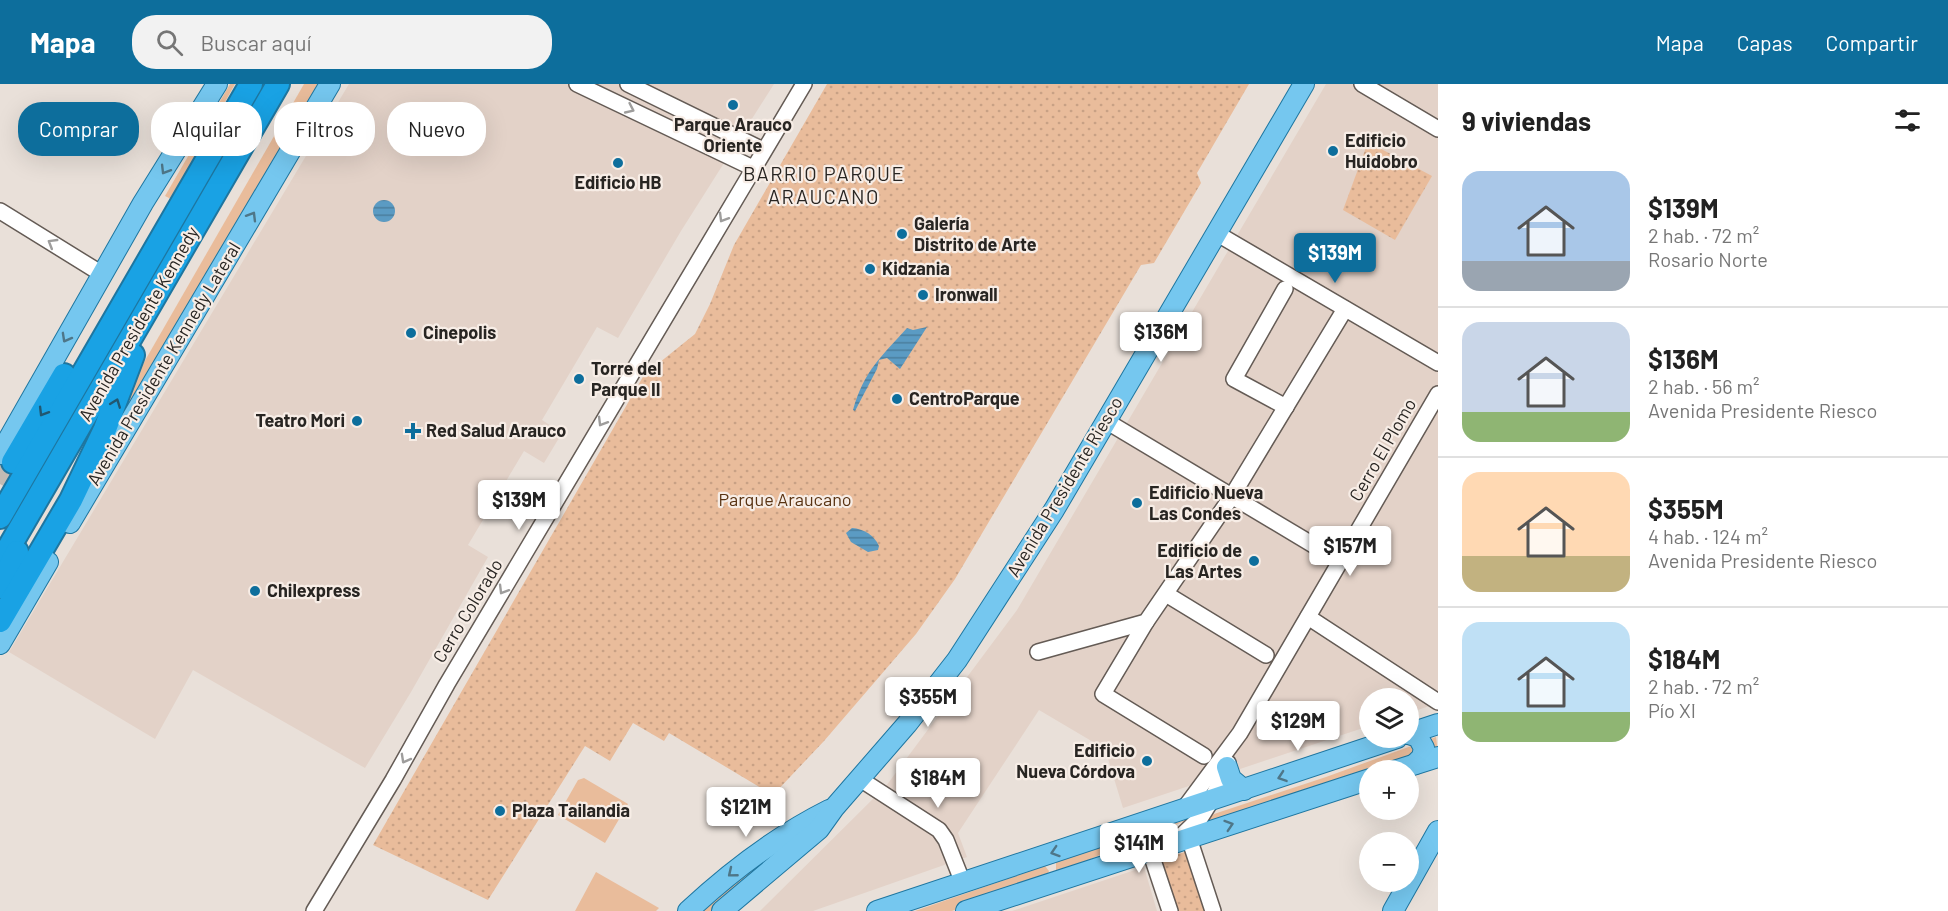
<!DOCTYPE html>
<html lang="es">
<head>
<meta charset="utf-8">
<style>
	body { margin:0; font-family:Barlow,sans-serif; background:#f2f2f2; color:#222; height:100vh; display:flex; flex-direction:column; font-size:22px; white-space:nowrap }
	* { box-sizing:border-box; margin:0 }
	p { font-size:20px; color:#767676 }
	.icon { flex:none; width:33px; height:33px; fill:none; stroke:currentColor; stroke-width:2; stroke-linecap:round; stroke-linejoin:round }
	.map { position:relative; flex:1; overflow:hidden }
	.details { display:flex; flex-direction:column; background:#fff; width:510px }
	.details>* { flex:none }
	.hud { position:absolute; left:18px; top:18px; width:570px; height:54px; display:flex; gap:12px }
	.fabs { position:absolute; left:1359px; top:604px; display:grid; gap:12px }
	.fabs a { display:grid; place-items:center; width:60px; height:60px; border-radius:50%; background:#fff; box-shadow:0 6px 24px #0002; font-size:30px }
	.price { position:absolute; translate:-50% -51px; padding:0 14px; border-radius:6px; background:#fff; color:#222; font-size:20px; line-height:39px; filter:drop-shadow(0 2px 3px #0008) }
	.price::after { content:''; position:absolute; left:50%; top:36px; width:18px; height:14px; margin-left:-9px; background:inherit; clip-path:polygon(0 0,100% 0,50% 100%) }
	.price.active { background:#0d6e9c; color:#fff }
	ul { padding:0; list-style:none }
	li { display:flex; align-items:center; gap:18px; height:150px; padding:0 24px }
	li+li { border-top:2px solid #e0e0e0 }
	li span { display:grid; place-items:center; flex:none; width:168px; height:120px; border-radius:18px; color:#555 }
	li>.icon { margin-inline-start:auto }
	span .icon { width:72px; height:72px; fill:#fffc; stroke-width:1 }
	li b { font-size:26px }
	h2 { display:flex; justify-content:space-between; align-items:center; height:72px; padding:0 24px; font-size:26px }
	.pill { padding:0 21px; border-radius:24px; background:#fff; box-shadow:0 6px 24px #0002; font-size:21px; line-height:54px }
	.pill.active { background:#0d6e9c; color:#fff }
	header { display:flex; align-items:center; gap:36px; box-sizing:border-box; height:84px; padding:0 30px; background:#0d6e9c; color:#fff }
	header strong { font-size:28px }
	nav { display:flex; gap:33px; margin-inline-start:auto; font-size:21px }
	.search { width:420px; height:54px; background:#f2f2f2; display:flex; align-items:center; gap:15px; box-sizing:border-box; padding:0 21px; border-radius:24px; color:#767676; font-size:22px }
	main { display:flex; flex:1; min-height:0 }
	.map>svg:first-child { display:block }
	.built { fill:#e3d2c8 }
	.grass { fill:#e9bc9b }
	.park { fill:url(#park-dots) }
	.water { fill:url(#water-rules) }
	.lines { fill:none; stroke-linecap:round; stroke-linejoin:round }
	.highway-tunnel { stroke:#c2bbb4; stroke-width:22; stroke-dasharray:22 11; stroke-linecap:butt }
	.minor-casing { stroke:#645b55; stroke-width:18 }
	.major-casing { stroke:#1e76a0; stroke-width:22 }
	.highway-casing { stroke:#1e76a0; stroke-width:26 }
	.minor { stroke:#fff; stroke-width:15 }
	.major { stroke:#75c7ef; stroke-width:20 }
	.highway { stroke:#19a2e4; stroke-width:22 }
	.oneway { stroke:#9e9d9c }
	.oneway2 { stroke:#4e7688 }
	.oneway3 { stroke:#225770 }
	.poi-dot { fill:#0d6e9c; stroke:#f7ede6; stroke-width:2 }
	.labels { text-anchor:middle; stroke-width:4.5; stroke-linejoin:round; paint-order:stroke }
	.poi-label { font-size:18px; font-weight:bold; fill:#282522; stroke:#f7ede6; text-anchor:start }
	.street-label { font-size:18px; fill:#282522; stroke:#f7ede6 }
	.park-label { font-size:18px; fill:#593312; stroke:#f7ede6 }
	.neighbourhood-label { font-size:20px; letter-spacing:1.5px; fill:#282522; stroke:#f7ede6 }
</style>
</head>
<body>
<header>
<strong>Mapa</strong>
<div class="search"><svg class="icon" aria-label="search" viewBox="0 0 24 24"><circle cx="10" cy="10" r="6"/><path d="M15 15l6 6"/></svg>Buscar aquí</div>
<nav><a>Mapa</a><a>Capas</a><a>Compartir</a></nav>
</header>
<main>
<div class="map">
<svg width="1438" height="827" viewBox="0 0 1438 827">
	<defs>
		<pattern id="park-dots" width="8" height="8" patternUnits="userSpaceOnUse" patternTransform="scale(1.5)"><rect width="8" height="8" fill="#e9bc9b"/><path d="M2 2h.1M6 6h.1" fill="none" stroke="#c8a185" stroke-width="1.8" stroke-linecap="round"/></pattern>
		<pattern id="water-rules" width="6" height="5" patternUnits="userSpaceOnUse" patternTransform="scale(1.5)"><rect width="6" height="5" fill="#5b9bc3"/><path d="M0 2.5h6" fill="none" stroke="#4b7e9e"/></pattern>
	</defs>
	<rect width="100%" height="100%" fill="#e9e0d9"/>
	<g class="built">
		<polygon points="349,0 774,0 681,147 618,254 597,243 542,336 562,349 544,379 524,367 468,461 488,473 411,608 365,684 193,586 155,655 9,568"/>
		<polygon points="1326,0 1438,0 1438,619 1409,629 1408,615 1370,615 1369,642 1123,724 1105,665 1039,626 958,749 967,773 813,827 760,827 886,702 1017,526"/>
		<polygon points="1144,783 1157,827 1012,827"/>
	</g>
	<g class="grass">
		<polygon points="230,0 235,0 171,115 165,112"/>
		<polygon points="304,0 319,0 78,415 143,280"/>
		<polygon points="1436,653 1438,668 1379,687 1370,687 1208,744 1206,736 1214,730 1326,693"/>
		<polygon points="584,694 628,720 605,759 558,731 578,696"/>
		<path d="M1189 735C1164 747 1138 754 1113 765 1094 773 1076 783 1056 790V778Z"/>
		<polygon points="784,765 720,827 703,827 746,790"/>
		<polygon points="1045,782 1049,787 1047,792 952,827 915,827"/>
		<polygon points="596,788 659,824 656,827 575,827"/>
	</g>
	<g class="park">
		<polygon points="827,0 1249,0 1197,89 1201,99 1154,179 1141,181 955,495 916,550 824,657 773,711 669,649 664,657 633,639 610,677 585,662 488,816 373,761 644,291 695,250 710,220 734,161"/>
		<polygon points="1368,58 1432,92 1395,156 1343,126"/>
		<polygon points="1185,768 1206,827 1176,827 1160,776"/>
	</g>
	<g class="water">
		<circle cx="384" cy="127" r="11"/>
		<path d="M927 243 900 285 887 274 879 276 877 285 855 327 853 326C864 287 881 273 907 244L913 246Z"/>
		<path d="M852 444C864 445 874 451 879 462L878 466 868 468 851 458 846 449Z"/>
	</g>
	<g class="lines">
		<polyline class="highway-tunnel" points="0,400 13,378"/>
		<g class="minor-casing">
			<g id="minor">
				<polyline points="577,0 753,84"/>
				<polyline points="628,0 763,66"/>
				<polyline points="1362,0 1438,45"/>
				<polyline points="0,127 102,190"/>
				<polyline points="1216,149 1438,279"/>
				<polyline points="1285,205 1234,295 1286,323"/>
				<polyline points="1106,337 1340,477"/>
				<polyline points="1166,510 1266,571"/>
				<polyline points="1308,533 1438,618"/>
				<polyline points="1146,538 1103,610 1204,672"/>
				<polyline points="1038,568 1146,538 1232,412 1345,225"/>
				<polyline points="860,695 939,746 946,756 963,799"/>
				<polyline points="1183,726 1240,649 1438,310"/>
				<polyline points="1189,754 1213,827"/>
				<polyline points="1176,757 1201,733 1211,717 1228,679"/>
				<polyline points="1150,767 1170,827"/>
				<polyline points="314,827 393,696 447,600 804,0"/>
			</g>
		</g>
		<g class="major-casing">
			<g id="major">
				<polyline points="0,370 143,119 217,0"/>
				<polyline points="70,439 330,0"/>
				<polyline points="0,560 48,478"/>
				<polyline points="1408,650 1438,640"/>
				<polyline points="1409,650 1418,653 1424,664 1422,673 1415,680"/>
				<polyline points="1227,683 1231,695 1244,706"/>
				<polyline points="1394,687 1438,673"/>
				<path d="M688 827C730 788 777 752 829 726"/>
				<polyline points="722,827 819,745 834,724 907,640 957,576 1054,426 1304,0"/>
				<polyline points="877,827 1397,654"/>
				<polyline points="966,827 1370,695"/>
				<polyline points="1393,827 1438,747"/>
			</g>
		</g>
		<g class="highway-casing">
			<g id="highway">
				<polyline points="13,378 64,291"/>
				<polyline points="0,433 251,0"/>
				<polyline points="0,479 278,0"/>
				<polyline points="0,503 17,468"/>
				<polyline points="0,537 71,416 105,345 133,271"/>
			</g>
		</g>
		<use href="#minor" class="minor"/>
		<use href="#major" class="major"/>
		<use href="#highway" class="highway"/>
	</g>
	<defs><path id="oneway-chevron" d="M-2-3.5L2.5 0L-2 3.5" fill="none" stroke-width="1.6" stroke-linecap="round" stroke-linejoin="round" transform="scale(1.5)"/></defs>
	<g class="oneway">
		<use href="#oneway-chevron" transform="translate(630 25) rotate(25)"/>
		<use href="#oneway-chevron" transform="translate(723 134) rotate(121)"/>
		<use href="#oneway-chevron" transform="translate(52 159) rotate(-149)"/>
		<use href="#oneway-chevron" transform="translate(602 338) rotate(121)"/>
		<use href="#oneway-chevron" transform="translate(503 506) rotate(121)"/>
		<use href="#oneway-chevron" transform="translate(405 675) rotate(119)"/>
	</g>
	<g class="oneway2">
		<use href="#oneway-chevron" transform="translate(165 86) rotate(121)"/>
		<use href="#oneway-chevron" transform="translate(252 132) rotate(-59)"/>
		<use href="#oneway-chevron" transform="translate(66 254) rotate(119)"/>
		<use href="#oneway-chevron" transform="translate(1282 693) rotate(161)"/>
		<use href="#oneway-chevron" transform="translate(1229 741) rotate(-18)"/>
		<use href="#oneway-chevron" transform="translate(1055 768) rotate(162)"/>
		<use href="#oneway-chevron" transform="translate(732 789) rotate(141)"/>
	</g>
	<g class="oneway3">
		<use href="#oneway-chevron" transform="translate(116 319) rotate(-69)"/>
		<use href="#oneway-chevron" transform="translate(43 328) rotate(121)"/>
	</g>
	<g class="poi-dot">
		<circle cx="733" cy="21" r="6"/>
		<circle cx="1333" cy="67" r="6"/>
		<circle cx="618" cy="79" r="6"/>
		<circle cx="902" cy="150" r="6"/>
		<circle cx="870" cy="185" r="6"/>
		<circle cx="923" cy="211" r="6"/>
		<circle cx="411" cy="249" r="6"/>
		<circle cx="579" cy="295" r="6"/>
		<circle cx="897" cy="315" r="6"/>
		<circle cx="357" cy="337" r="6"/>
		<path d="M410 338h6v6h6v6h-6v6h-6v-6h-6v-6h6z"/>
		<circle cx="1137" cy="419" r="6"/>
		<circle cx="1254" cy="477" r="6"/>
		<circle cx="255" cy="507" r="6"/>
		<circle cx="1147" cy="677" r="6"/>
		<circle cx="500" cy="727" r="6"/>
	</g>
	<g class="labels">
		<g class="poi-label">
			<text x="733" y="47" text-anchor="middle">Parque Arauco<tspan x="733" dy="21">Oriente</tspan></text>
			<text x="1345" y="63">Edificio<tspan x="1345" dy="21">Huidobro</tspan></text>
			<text x="618" y="105" text-anchor="middle">Edificio HB</text>
			<text x="914" y="146">Galería<tspan x="914" dy="21">Distrito de Arte</tspan></text>
			<text x="882" y="191">Kidzania</text>
			<text x="935" y="217">Ironwall</text>
			<text x="423" y="255">Cinepolis</text>
			<text x="591" y="291">Torre del<tspan x="591" dy="21">Parque II</tspan></text>
			<text x="909" y="321">CentroParque</text>
			<text x="345" y="343" text-anchor="end">Teatro Mori</text>
			<text x="426" y="353">Red Salud Arauco</text>
			<text x="1149" y="415">Edificio Nueva<tspan x="1149" dy="21">Las Condes</tspan></text>
			<text x="1242" y="473" text-anchor="end">Edificio de<tspan x="1242" dy="21">Las Artes</tspan></text>
			<text x="267" y="513">Chilexpress</text>
			<text x="1135" y="673" text-anchor="end">Edificio<tspan x="1135" dy="21">Nueva Córdova</tspan></text>
			<text x="512" y="733">Plaza Tailandia</text>
		</g>
		<g class="street-label">
			<text transform="translate(139 240) rotate(-60)" y="6">Avenida Presidente Kennedy</text>
			<text transform="translate(164 280) rotate(-59)" y="6">Avenida Presidente Kennedy Lateral</text>
			<text transform="translate(1383 366) rotate(-60)" y="6">Cerro El Plomo</text>
			<text transform="translate(1065 403) rotate(-59)" y="6">Avenida Presidente Riesco</text>
			<text transform="translate(468 527) rotate(-59)" y="6">Cerro Colorado</text>
		</g>
		<g class="park-label">
			<text x="785" y="422">Parque Araucano</text>
		</g>
		<g class="neighbourhood-label">
			<text x="824" y="97">BARRIO PARQUE<tspan x="824" dy="23">ARAUCANO</tspan></text>
		</g>
	</g>
</svg>
<div class="fabs">
<a><svg class="icon" aria-label="layers" viewBox="0 0 24 24"><path d="M12 4l9 5-9 5-9-5zM3 14l9 5 9-5"/></svg></a>
<a>+</a>
<a>−</a>
</div>
<b class="price active" style="left:1335px;top:200px">$139M</b>
<b class="price" style="left:1161px;top:279px">$136M</b>
<b class="price" style="left:519px;top:447px">$139M</b>
<b class="price" style="left:1350px;top:493px">$157M</b>
<b class="price" style="left:928px;top:644px">$355M</b>
<b class="price" style="left:1298px;top:668px">$129M</b>
<b class="price" style="left:938px;top:725px">$184M</b>
<b class="price" style="left:746px;top:754px">$121M</b>
<b class="price" style="left:1139px;top:790px">$141M</b>
<div class="hud">
<a class="pill active">Comprar</a>
<a class="pill">Alquilar</a>
<a class="pill">Filtros</a>
<a class="pill">Nuevo</a>
</div>
</div>
<section class="details">
<h2>9 viviendas<svg class="icon" aria-label="filters" viewBox="0 0 24 24"><path d="M4 7h16M4 17h16"/><circle cx="9" cy="7" r="2"/><circle cx="15" cy="17" r="2"/></svg></h2>
<ul>
<li><span style="background:linear-gradient(#a9c7e8 75%,#9aa5b1 0)"><svg class="icon" aria-label="home" viewBox="0 0 24 24"><path d="M3 11l9-7 9 7M6 9v11h12V9"/></svg></span><div><b>$139M</b><p>2 hab. · 72 m²</p><p>Rosario Norte</p></div></li>
<li><span style="background:linear-gradient(#c9d6e8 75%,#8fb573 0)"><svg class="icon" aria-label="home" viewBox="0 0 24 24"><path d="M3 11l9-7 9 7M6 9v11h12V9"/></svg></span><div><b>$136M</b><p>2 hab. · 56 m²</p><p>Avenida Presidente Riesco</p></div></li>
<li><span style="background:linear-gradient(#ffd9b3 70%,#c2b280 0)"><svg class="icon" aria-label="home" viewBox="0 0 24 24"><path d="M3 11l9-7 9 7M6 9v11h12V9"/></svg></span><div><b>$355M</b><p>4 hab. · 124 m²</p><p>Avenida Presidente Riesco</p></div></li>
<li><span style="background:linear-gradient(#bfe0f5 75%,#8fb573 0)"><svg class="icon" aria-label="home" viewBox="0 0 24 24"><path d="M3 11l9-7 9 7M6 9v11h12V9"/></svg></span><div><b>$184M</b><p>2 hab. · 72 m²</p><p>Pío XI</p></div></li>
</ul>
</section>
</main>
</body>
</html>
